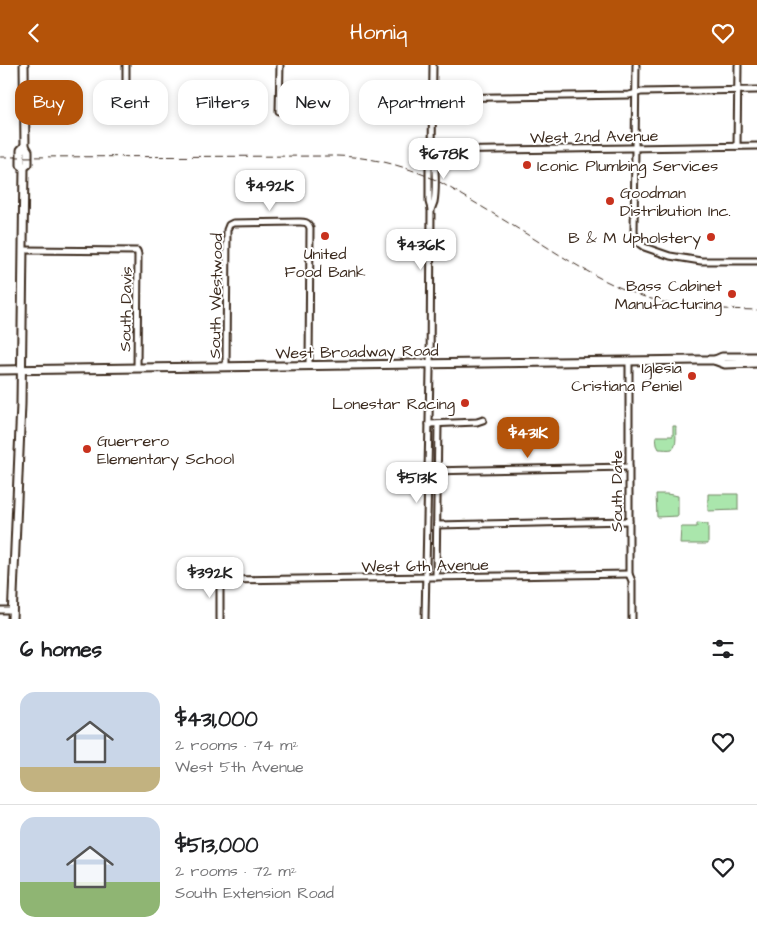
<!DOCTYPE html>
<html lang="en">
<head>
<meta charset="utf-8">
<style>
	body { margin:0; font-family:"Architects Daughter",sans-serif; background:#f6f6f6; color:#202124; height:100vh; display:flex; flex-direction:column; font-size:19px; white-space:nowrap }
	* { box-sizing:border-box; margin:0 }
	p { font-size:16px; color:#757577 }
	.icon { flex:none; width:28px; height:28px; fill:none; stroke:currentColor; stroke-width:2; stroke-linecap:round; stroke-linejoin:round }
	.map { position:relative; height:554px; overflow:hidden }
	.drawer { display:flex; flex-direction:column; background:#fff; flex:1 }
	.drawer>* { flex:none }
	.guide { position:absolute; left:15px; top:15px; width:500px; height:45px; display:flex; gap:10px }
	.price { position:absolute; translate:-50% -42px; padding:0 11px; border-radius:10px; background:#fff; color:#222; font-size:16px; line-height:32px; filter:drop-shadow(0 1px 2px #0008) }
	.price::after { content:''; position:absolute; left:50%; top:30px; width:15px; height:11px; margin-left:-8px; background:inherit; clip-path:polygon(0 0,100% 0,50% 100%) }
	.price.on { background:#b45309; color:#fff }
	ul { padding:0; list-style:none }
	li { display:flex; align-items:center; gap:15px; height:125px; padding:0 20px }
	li+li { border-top:1px solid #e0e0e0 }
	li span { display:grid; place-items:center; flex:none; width:140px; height:100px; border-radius:15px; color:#555 }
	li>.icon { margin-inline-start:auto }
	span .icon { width:60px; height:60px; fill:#fffc; stroke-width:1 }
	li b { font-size:21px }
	h2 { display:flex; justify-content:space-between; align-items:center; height:60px; padding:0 20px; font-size:21px }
	.tag { padding:0 18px; border-radius:15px; background:#fff; box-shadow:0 2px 8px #0003; font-size:18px; line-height:45px }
	.tag.on { background:#b45309; color:#fff }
	header { display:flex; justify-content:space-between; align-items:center; height:65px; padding:0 20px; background:#b45309; color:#fff; font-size:22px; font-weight:600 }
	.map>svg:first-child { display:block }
	.green { fill:#aae6ac; stroke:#728865 }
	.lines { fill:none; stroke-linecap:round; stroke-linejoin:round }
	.minor-casing { stroke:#3b2a1e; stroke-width:9 }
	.major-casing { stroke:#3b2a1e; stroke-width:11 }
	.minor { stroke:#fff; stroke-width:5 }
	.major { stroke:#fff; stroke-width:7 }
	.rail { stroke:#3b2a1e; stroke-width:1; stroke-dasharray:8 4; stroke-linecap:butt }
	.poi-dot { fill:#c8321e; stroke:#fff; stroke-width:2 }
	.labels { text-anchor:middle; stroke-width:4; stroke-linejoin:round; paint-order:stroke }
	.street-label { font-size:16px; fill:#3b2a1e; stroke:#fff }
	.poi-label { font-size:16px; fill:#3b2a1e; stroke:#fff; text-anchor:end }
</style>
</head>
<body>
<header><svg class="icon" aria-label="back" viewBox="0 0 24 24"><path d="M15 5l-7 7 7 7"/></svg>Homiq<svg class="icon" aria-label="heart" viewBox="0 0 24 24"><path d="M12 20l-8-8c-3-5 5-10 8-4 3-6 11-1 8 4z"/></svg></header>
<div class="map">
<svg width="757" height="554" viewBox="0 0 757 554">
	<rect width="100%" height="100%" fill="#fff"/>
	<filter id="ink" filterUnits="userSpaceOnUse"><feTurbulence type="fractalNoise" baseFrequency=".02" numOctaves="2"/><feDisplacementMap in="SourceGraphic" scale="10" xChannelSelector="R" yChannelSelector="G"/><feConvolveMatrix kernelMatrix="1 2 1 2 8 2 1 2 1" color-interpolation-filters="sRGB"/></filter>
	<g filter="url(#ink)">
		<g class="green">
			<path d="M673 361H676C675 367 678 382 672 384 669 385 662 384 659 384L657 380 656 371H673Z"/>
			<polygon points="656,429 667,429 678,431 678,451 657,452"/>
			<polygon points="708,429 738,429 738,445 708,446"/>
			<polygon points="697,458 708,459 708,479 680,479 681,462 697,462"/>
		</g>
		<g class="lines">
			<g class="minor-casing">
				<g id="minor">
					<polyline points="636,0 634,167 637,177 644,182 670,191 701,196 757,196"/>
					<polyline points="123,28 126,20 126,0"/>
					<polyline points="432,33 629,30 641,27 757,25"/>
					<polyline points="279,46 280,0"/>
					<polyline points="737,81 738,0"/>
					<polyline points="432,86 757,81"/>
					<polyline points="431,144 429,137 429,91 432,86 433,0"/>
					<polyline points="23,185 137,186 138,189 137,303"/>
					<polyline points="629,296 629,509 632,516 632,554"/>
					<path d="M226 302 227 165 229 160 233 158 297 157C303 157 308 156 310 163L309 301"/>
					<polyline points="429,359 477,357 483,355"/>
					<polyline points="428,406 629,402"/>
					<polyline points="437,460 629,456"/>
					<polyline points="436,512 438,359"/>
					<polyline points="0,545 13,545"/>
					<polyline points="220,554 220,518 221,516 224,515 629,509"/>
					<path d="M425 554 430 306 431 145C432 142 433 140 434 137 436 127 436 94 432 86"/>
				</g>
			</g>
			<g class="major-casing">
				<g id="major">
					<polyline points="24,102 21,100 21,85 25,81"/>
					<polyline points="715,295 722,292 757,292"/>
					<polyline points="0,305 698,295 714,295 725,299 757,298"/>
					<polyline points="12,554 21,339 24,102 28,99 28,86 25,81 24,0"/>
				</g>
			</g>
			<use href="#minor" class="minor"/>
			<use href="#major" class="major"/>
			<path class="rail" d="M0 92 337 91C373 92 406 101 438 116 471 135 504 155 536 175 574 199 611 223 655 235 688 244 723 244 757 245"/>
		</g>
	</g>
	<g class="poi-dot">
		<circle cx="527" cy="100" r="5"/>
		<circle cx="610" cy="136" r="5"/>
		<circle cx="325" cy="171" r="5"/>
		<circle cx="711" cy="172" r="5"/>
		<circle cx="732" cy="229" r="5"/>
		<circle cx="692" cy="311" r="5"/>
		<circle cx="465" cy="338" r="5"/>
		<circle cx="87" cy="384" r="5"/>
	</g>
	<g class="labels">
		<g class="street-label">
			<text transform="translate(594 71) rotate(-1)" y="6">West 2nd Avenue</text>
			<text transform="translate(215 231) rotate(-89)" y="6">South Westwood</text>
			<text transform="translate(125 244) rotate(-89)" y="6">South Davis</text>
			<text transform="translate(357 286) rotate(-1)" y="6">West Broadway Road</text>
			<text transform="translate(616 426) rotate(-90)" y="6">South Date</text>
			<text transform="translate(425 500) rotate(-1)" y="6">West 6th Avenue</text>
		</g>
		<g class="poi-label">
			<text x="537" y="106" text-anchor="start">Iconic Plumbing Services</text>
			<text x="620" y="133" text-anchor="start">Goodman<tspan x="620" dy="18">Distribution Inc.</tspan></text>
			<text x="701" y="178">B &amp; M Upholstery</text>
			<text x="325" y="194" text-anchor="middle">United<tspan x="325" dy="18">Food Bank</tspan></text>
			<text x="722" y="226">Bass Cabinet<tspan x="722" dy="18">Manufacturing</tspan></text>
			<text x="682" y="308">Iglesia<tspan x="682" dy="18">Cristiana Peniel</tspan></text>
			<text x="455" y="344">Lonestar Racing</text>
			<text x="97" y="381" text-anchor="start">Guerrero<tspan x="97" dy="18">Elementary School</tspan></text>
		</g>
	</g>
</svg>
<b class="price" style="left:444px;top:115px">$678K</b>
<b class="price" style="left:270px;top:147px">$492K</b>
<b class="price" style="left:421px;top:206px">$436K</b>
<b class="price on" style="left:528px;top:394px">$431K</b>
<b class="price" style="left:417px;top:439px">$513K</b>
<b class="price" style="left:210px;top:534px">$392K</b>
<div class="guide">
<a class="tag on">Buy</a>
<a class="tag">Rent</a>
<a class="tag">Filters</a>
<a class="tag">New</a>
<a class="tag">Apartment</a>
</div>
</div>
<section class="drawer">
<h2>6 homes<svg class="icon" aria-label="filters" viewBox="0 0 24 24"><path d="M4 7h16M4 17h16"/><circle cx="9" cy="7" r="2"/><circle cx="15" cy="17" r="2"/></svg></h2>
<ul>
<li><span style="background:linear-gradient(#c9d6e8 75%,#c2b280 0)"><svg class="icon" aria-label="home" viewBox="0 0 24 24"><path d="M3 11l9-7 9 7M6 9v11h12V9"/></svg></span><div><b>$431,000</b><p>2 rooms · 74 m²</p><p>West 5th Avenue</p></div><svg class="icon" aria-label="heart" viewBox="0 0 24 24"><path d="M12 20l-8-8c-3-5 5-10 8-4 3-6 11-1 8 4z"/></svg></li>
<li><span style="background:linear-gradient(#c9d6e8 65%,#8fb573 0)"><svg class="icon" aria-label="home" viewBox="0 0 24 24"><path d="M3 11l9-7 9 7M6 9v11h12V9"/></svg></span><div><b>$513,000</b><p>2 rooms · 72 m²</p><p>South Extension Road</p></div><svg class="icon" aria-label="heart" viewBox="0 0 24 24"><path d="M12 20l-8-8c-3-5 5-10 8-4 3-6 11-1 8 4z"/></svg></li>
</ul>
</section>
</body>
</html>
